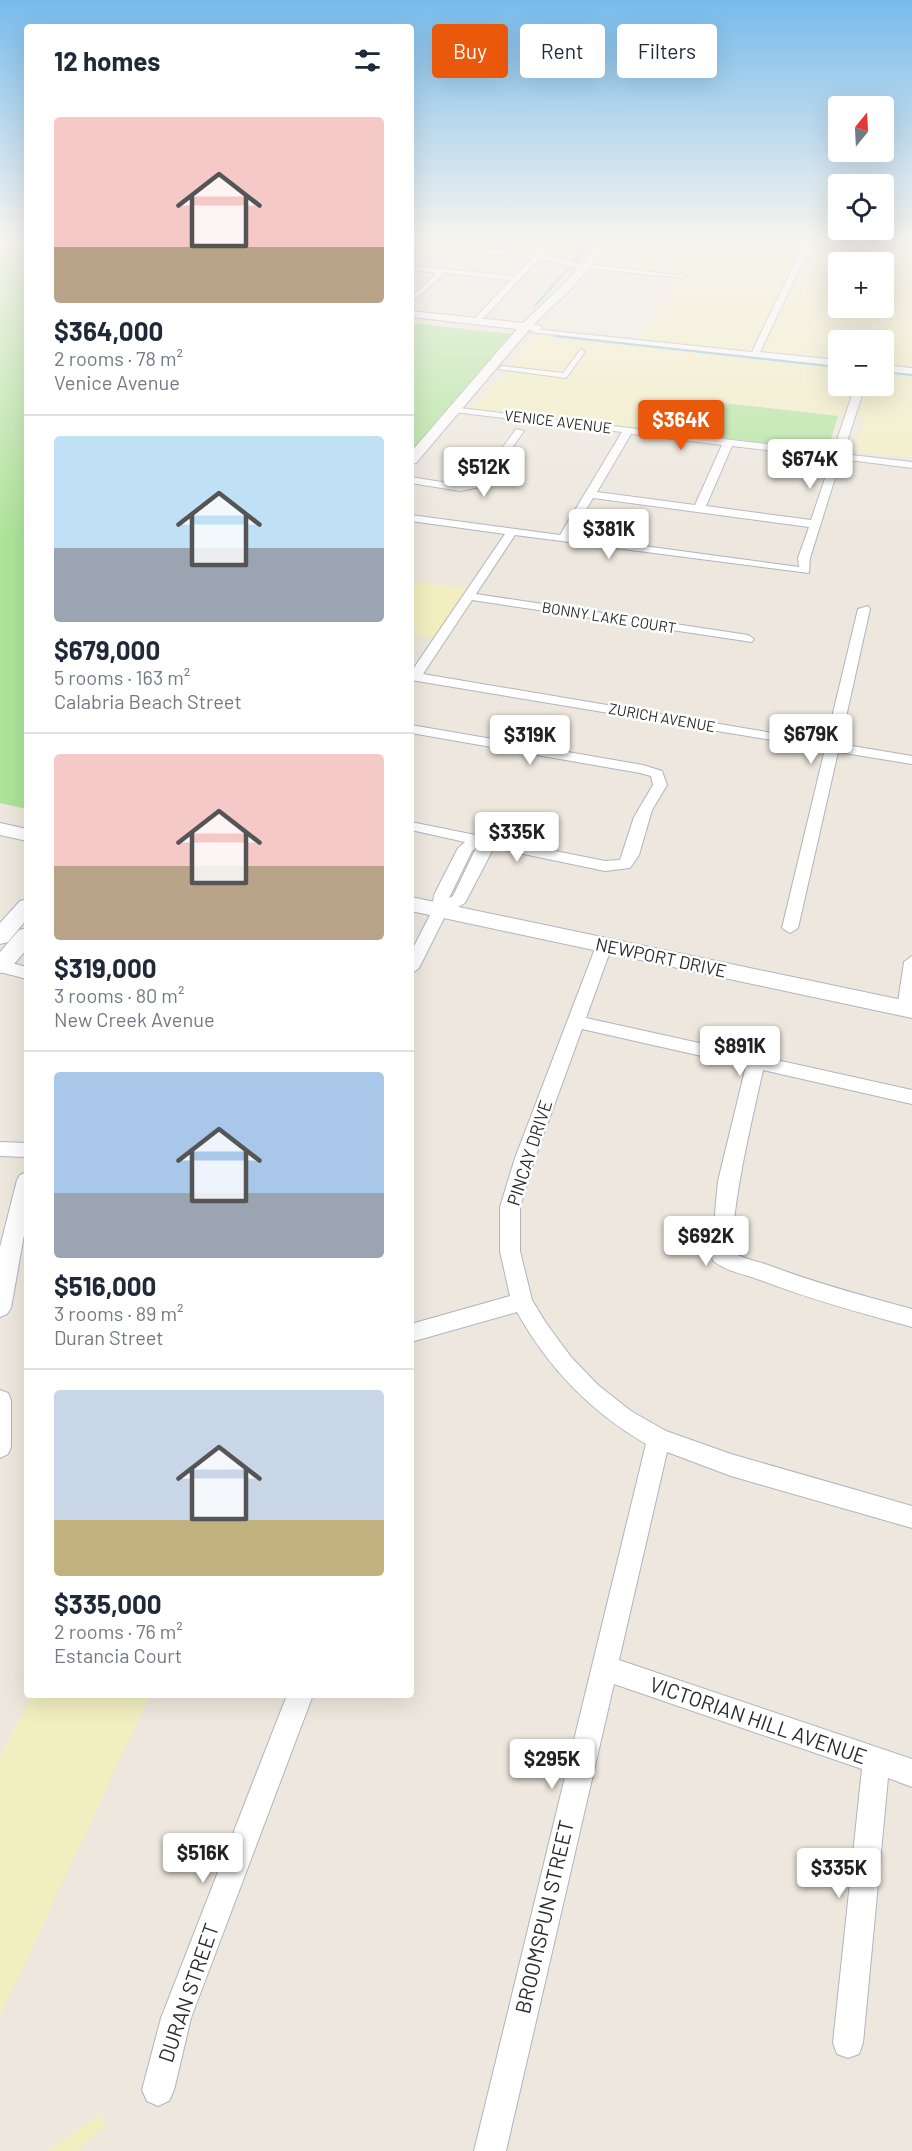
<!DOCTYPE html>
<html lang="en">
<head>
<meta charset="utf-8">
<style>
	body { margin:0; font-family:Barlow,sans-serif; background:#f2f2f3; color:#1f2937; height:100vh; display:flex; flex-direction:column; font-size:22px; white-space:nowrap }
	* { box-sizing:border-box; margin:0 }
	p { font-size:20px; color:#747a83 }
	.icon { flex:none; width:33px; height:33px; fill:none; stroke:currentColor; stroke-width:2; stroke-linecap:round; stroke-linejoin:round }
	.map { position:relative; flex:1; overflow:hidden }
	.panel { position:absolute; left:24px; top:24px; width:390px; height:1674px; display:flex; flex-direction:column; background:#fff; border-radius:6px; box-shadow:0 6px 24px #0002 }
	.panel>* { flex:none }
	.guide { position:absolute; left:432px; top:24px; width:390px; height:54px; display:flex; gap:12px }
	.needle { width:39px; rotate:18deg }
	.controls { position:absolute; left:828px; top:96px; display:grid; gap:12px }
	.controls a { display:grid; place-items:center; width:66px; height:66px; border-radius:6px; background:#fff; box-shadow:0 6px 24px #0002; font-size:30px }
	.price { position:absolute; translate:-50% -51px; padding:0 14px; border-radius:6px; background:#fff; color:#222; font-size:20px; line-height:39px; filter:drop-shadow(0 2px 3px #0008) }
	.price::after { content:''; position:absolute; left:50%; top:36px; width:18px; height:14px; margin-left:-9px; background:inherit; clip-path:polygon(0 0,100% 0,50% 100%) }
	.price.on { background:#ea580c; color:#fff }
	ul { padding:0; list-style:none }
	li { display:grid; align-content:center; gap:12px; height:318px; padding:0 30px }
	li+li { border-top:2px solid #e0e1e3 }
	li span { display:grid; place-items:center; height:186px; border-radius:6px; color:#555 }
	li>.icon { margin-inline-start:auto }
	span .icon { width:108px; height:108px; fill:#fffc; stroke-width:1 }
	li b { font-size:26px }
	h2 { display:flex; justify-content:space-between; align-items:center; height:72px; padding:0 30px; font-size:26px }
	.pill { padding:0 21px; border-radius:6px; background:#fff; box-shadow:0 6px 24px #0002; font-size:21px; line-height:54px }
	.pill.on { background:#ea580c; color:#fff }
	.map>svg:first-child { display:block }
	.green { fill:#aee499 }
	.sand { fill:#f2eec0; fill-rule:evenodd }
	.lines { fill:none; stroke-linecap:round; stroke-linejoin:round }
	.stream { stroke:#6fc6f0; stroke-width:2 }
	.street-casing { stroke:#b1b3bf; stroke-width:2 }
	.secondary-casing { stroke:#b1b3bf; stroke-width:2 }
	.street { fill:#fff; fill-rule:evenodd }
	.secondary { fill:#fff; fill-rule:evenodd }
	.labels { text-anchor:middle; stroke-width:5; stroke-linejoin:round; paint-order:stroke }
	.far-street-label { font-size:15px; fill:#2b2b2b; stroke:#fff }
	.street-label { font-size:18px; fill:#2b2b2b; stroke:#fff }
	.near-street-label { font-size:21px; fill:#2b2b2b; stroke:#fff }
</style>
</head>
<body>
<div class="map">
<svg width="912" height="2151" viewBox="0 0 912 2151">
	<rect width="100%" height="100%" fill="#ede7dd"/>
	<g class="green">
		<polygon points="0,243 27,249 27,809 0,803"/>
		<polygon points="411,323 511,334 411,457"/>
		<polygon points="724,403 838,416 828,448 821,450 709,436"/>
	</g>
	<g class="sand">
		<path d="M611 237H912V458L854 451 864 418 724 403 709 436 472 409 539 333 636 343 683 274 602 264 599 262ZM838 262H884V308H838ZM838 340H884V386H838Z"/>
		<polygon points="411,581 468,589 435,638 411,634"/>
		<polygon points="32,1695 150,1695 0,2017 0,1757"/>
		<polygon points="101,2114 104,2127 77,2151 47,2151"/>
	</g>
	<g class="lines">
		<g class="stream">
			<polyline points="574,261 595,237"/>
			<polyline points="535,306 568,268"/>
			<polyline points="555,336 838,367"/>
			<polyline points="884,372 912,375"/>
		</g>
		<g class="street-casing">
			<g id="street">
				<polygon points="552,237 560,237 543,255 575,263 687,276 683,278 575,267 539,259 479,323 472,321 511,280 445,273 411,303 411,297 437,273 411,270 411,266 515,276 532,258 411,246 411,242 536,254"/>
				<polygon points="807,237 815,237 760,352 838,360 838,366 530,332 534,329 752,352"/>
				<polygon points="581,349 585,352 566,378 498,369 502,366 563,373"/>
				<polygon points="884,365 912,368 912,374 884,371"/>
				<path d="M855 386H865L843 454 912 462V468L841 459 810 558 809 573 515 535 476 594 748 635 754 639 752 642 472 600 423 674 826 742 858 609 868 606 870 609 840 744 912 756V764L838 752 798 928 790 933 782 928 825 749 411 680V672L505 534 411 521V515L560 535 622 432 454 412 451 411V407L833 452ZM631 434 722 445 695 505 597 492ZM732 446 832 458 811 520 706 506ZM593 498 809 527 798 558 799 567 570 536Z"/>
				<polygon points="516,429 524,431 485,486 460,491 411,483 411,477 460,485 478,482"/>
				<path d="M411 725 643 765 662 771 667 785 652 810 639 855 630 868 605 871 490 847 492 851 465 903 446 914 419 968 411 974V952L432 911 434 895 458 848 465 842 411 830V822L605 861 620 860 634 817 653 785 651 776 640 773 411 733ZM476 848 453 896 449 898 472 851Z"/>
				<path d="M604 941 612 946 586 1018 912 1090V1104L763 1070C752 1120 740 1169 734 1220 733 1232 727 1237 729 1250 742 1259 754 1260 768 1265 816 1283 863 1296 912 1309V1327C860 1313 810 1299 760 1280 741 1273 730 1273 713 1261L707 1239 714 1224 718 1181 746 1066 582 1029 535 1158 520 1207V1251L532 1300 546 1323 571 1357 598 1385 631 1411 666 1431 731 1454 912 1506V1528L731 1476 667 1452 619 1660 912 1759V1787L888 1778 863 2043 859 2054 848 2058 837 2054 833 2043 862 1769 614 1684 506 2151H474L646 1444C590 1411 549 1369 517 1312L411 1342V1324L510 1296 500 1251V1207L515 1158 596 946Z"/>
				<polygon points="912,956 912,1013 906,1015 897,1009 904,962"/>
				<polygon points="0,960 27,967 27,979 0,972"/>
				<polygon points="0,1142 27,1143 27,1157 0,1156"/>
				<polygon points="27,1172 27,1218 11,1308 7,1314 0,1317 0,1247 17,1180 20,1175"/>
				<polygon points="0,1390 8,1393 11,1400 11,1447 8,1454 0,1458"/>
				<polygon points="287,1695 313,1695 191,2018 174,2090 169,2101 158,2106 147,2101 142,2090 161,2018"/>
			</g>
		</g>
		<g class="secondary-casing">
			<g id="secondary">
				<polygon points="0,237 27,245 27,251 0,243"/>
				<polygon points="604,237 614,237 573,287 534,324 541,326 541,330 529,330 416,463 411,464 411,452 517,329 411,317 411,311 523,323 565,283"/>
				<polygon points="0,823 27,829 27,841 0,835"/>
				<polygon points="411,897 912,1002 912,1018 411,911"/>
				<polygon points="27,899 27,919 8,942 0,944 0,923 20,901"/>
				<polygon points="27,928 27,949 8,971 0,973 0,952 19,930"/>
			</g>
		</g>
		<use href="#street" class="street"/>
		<use href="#secondary" class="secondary"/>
	</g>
	<linearGradient id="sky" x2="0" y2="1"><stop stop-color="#77bbeb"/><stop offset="0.44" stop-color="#f7f4f0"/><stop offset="1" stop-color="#f7f4f0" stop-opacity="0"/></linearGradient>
	<rect width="912" height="538" fill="url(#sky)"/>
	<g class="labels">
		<g class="far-street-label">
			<text transform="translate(558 422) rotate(7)" y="5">VENICE AVENUE</text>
			<text transform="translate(609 618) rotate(9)" y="5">BONNY LAKE COURT</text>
			<text transform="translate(662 718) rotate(10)" y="5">ZURICH AVENUE</text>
		</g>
		<g class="street-label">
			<text transform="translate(661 958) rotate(12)" y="6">NEWPORT DRIVE</text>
			<text transform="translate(530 1153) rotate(-72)" y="6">PINCAY DRIVE</text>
		</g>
		<g class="near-street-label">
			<text transform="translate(758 1721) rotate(19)" y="7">VICTORIAN HILL AVENUE</text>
			<text transform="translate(545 1917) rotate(-77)" y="7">BROOMSPUN STREET</text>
			<text transform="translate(189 1993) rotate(-71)" y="7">DURAN STREET</text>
		</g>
	</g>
</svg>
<div class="controls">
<a><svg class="needle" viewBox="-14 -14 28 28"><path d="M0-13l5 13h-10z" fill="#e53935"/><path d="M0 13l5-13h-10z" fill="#747a83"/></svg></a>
<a><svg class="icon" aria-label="locate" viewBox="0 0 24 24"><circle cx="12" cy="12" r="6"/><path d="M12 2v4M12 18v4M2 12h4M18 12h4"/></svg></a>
<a>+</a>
<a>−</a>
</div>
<b class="price on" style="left:681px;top:451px">$364K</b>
<b class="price" style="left:810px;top:490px">$674K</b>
<b class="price" style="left:484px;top:498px">$512K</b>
<b class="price" style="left:609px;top:560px">$381K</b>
<b class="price" style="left:811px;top:765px">$679K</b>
<b class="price" style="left:530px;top:766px">$319K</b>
<b class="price" style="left:517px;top:863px">$335K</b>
<b class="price" style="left:740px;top:1077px">$891K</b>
<b class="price" style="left:706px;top:1267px">$692K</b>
<b class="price" style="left:552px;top:1790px">$295K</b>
<b class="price" style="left:203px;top:1884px">$516K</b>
<b class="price" style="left:839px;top:1899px">$335K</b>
<div class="guide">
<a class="pill on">Buy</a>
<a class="pill">Rent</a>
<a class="pill">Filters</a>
</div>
<section class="panel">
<h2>12 homes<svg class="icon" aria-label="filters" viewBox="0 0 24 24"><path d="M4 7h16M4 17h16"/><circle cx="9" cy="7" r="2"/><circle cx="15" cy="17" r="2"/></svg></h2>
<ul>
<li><span style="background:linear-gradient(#f6c9c9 70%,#b9a48a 0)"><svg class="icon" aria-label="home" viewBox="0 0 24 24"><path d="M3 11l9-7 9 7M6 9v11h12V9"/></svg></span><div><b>$364,000</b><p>2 rooms · 78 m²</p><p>Venice Avenue</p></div></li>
<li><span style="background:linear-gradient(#bfe0f5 60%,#9aa5b1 0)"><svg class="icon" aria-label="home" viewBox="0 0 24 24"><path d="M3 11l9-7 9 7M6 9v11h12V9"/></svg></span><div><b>$679,000</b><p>5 rooms · 163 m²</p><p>Calabria Beach Street</p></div></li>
<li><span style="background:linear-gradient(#f6c9c9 60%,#b9a48a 0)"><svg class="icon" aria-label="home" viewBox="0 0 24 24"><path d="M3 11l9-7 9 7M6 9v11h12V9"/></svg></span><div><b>$319,000</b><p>3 rooms · 80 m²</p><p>New Creek Avenue</p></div></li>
<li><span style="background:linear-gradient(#a9c7e8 65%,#9aa5b1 0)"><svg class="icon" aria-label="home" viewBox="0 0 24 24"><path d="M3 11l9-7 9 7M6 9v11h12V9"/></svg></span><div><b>$516,000</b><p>3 rooms · 89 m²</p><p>Duran Street</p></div></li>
<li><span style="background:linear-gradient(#c9d6e8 70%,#c2b280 0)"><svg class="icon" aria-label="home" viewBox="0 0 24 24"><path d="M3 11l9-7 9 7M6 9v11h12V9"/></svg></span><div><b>$335,000</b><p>2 rooms · 76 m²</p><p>Estancia Court</p></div></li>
</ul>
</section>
</div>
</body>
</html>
